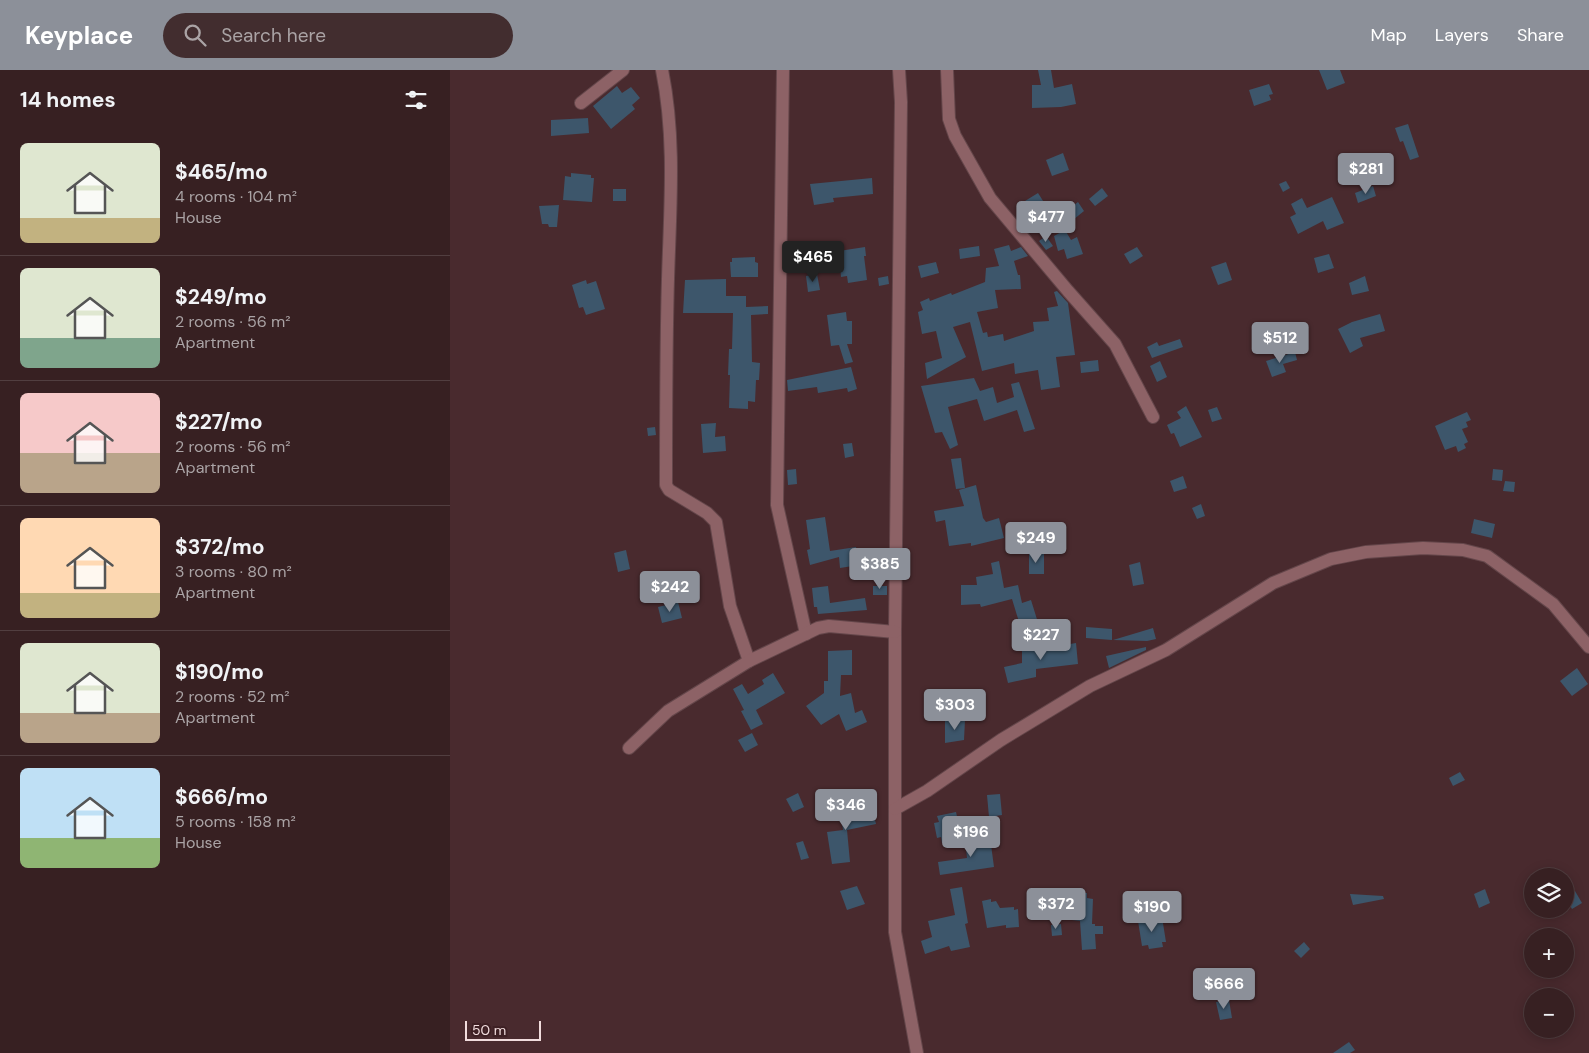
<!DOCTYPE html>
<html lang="en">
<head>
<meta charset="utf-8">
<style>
	body { margin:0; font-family:"DM Sans",sans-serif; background:#422d2f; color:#f1f3f6; height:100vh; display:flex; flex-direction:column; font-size:19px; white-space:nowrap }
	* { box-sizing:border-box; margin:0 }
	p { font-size:16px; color:#aaa3a5 }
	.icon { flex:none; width:28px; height:28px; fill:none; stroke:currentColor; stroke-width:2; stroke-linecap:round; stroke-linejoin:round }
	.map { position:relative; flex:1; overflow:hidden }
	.drawer { display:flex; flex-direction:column; background:#372022; width:450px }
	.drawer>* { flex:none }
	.controls { position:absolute; left:1074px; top:798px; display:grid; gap:10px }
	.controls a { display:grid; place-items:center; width:50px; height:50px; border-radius:50%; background:#372022; box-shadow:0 2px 12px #0003,0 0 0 1px #513e40; font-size:25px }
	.scale { position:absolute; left:15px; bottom:12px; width:76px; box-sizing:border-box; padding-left:5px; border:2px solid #f1dcdd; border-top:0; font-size:14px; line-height:18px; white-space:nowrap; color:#f1dcdd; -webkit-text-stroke:4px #3e2024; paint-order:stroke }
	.price { position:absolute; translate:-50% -42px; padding:0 11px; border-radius:5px; background:#8c9099; color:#fff; font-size:16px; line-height:32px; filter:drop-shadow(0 1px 2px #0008) }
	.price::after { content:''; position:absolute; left:50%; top:30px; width:15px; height:11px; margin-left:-8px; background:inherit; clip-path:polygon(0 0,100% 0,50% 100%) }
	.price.active { background:#222; color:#fff }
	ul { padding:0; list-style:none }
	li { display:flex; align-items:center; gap:15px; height:125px; padding:0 20px }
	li+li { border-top:1px solid #513e40 }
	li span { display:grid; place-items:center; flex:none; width:140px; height:100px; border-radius:8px; color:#555 }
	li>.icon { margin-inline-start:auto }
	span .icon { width:60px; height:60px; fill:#fffc; stroke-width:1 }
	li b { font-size:21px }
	h2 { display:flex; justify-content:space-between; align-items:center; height:60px; padding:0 20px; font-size:21px }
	header { display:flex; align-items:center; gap:30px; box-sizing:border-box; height:70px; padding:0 25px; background:#8c9099; color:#fff }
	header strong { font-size:24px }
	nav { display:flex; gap:28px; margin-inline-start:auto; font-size:18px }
	.search { width:350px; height:45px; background:#422d2f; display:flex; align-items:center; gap:12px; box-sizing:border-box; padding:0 18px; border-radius:28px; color:#aaa3a5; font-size:19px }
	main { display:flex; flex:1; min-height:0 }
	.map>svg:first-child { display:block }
	.building { fill:#3d566b }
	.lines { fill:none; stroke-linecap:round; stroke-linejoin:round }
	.minor-casing { stroke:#64464a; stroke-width:14 }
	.minor { stroke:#8d6266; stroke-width:12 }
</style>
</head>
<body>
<header>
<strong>Keyplace</strong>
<div class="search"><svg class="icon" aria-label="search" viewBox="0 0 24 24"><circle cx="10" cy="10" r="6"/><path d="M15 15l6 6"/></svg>Search here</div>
<nav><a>Map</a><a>Layers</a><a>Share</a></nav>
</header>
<main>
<section class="drawer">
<h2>14 homes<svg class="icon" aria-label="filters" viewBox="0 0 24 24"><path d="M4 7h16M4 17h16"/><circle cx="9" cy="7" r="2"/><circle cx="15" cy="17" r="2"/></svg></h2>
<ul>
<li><span style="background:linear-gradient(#dfe7d0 75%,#c2b280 0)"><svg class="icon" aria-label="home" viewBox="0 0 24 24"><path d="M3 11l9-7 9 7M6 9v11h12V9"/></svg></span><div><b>$465/mo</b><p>4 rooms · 104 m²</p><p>House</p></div></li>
<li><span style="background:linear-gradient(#dfe7d0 70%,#7fa58c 0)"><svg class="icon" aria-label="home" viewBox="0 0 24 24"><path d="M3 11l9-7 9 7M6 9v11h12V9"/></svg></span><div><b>$249/mo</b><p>2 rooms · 56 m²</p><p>Apartment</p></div></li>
<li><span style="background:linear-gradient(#f6c9c9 60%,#b9a48a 0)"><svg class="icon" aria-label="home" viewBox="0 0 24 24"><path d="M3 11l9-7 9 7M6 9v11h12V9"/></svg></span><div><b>$227/mo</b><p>2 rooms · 56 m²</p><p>Apartment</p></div></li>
<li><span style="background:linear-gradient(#ffd9b3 75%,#c2b280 0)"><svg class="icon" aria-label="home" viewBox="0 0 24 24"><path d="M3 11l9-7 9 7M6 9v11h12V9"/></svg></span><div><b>$372/mo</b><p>3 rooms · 80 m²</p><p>Apartment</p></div></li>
<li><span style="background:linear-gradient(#dfe7d0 70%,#b9a48a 0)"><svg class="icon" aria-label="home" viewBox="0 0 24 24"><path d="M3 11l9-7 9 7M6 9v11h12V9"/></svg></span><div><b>$190/mo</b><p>2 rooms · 52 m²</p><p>Apartment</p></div></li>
<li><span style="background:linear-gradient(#bfe0f5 70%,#8fb573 0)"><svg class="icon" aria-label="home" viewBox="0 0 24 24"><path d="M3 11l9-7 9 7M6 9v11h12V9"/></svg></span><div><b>$666/mo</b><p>5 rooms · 158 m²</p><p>House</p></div></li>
</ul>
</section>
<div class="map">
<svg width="1139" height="983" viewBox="0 0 1139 983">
	<rect width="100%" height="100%" fill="#492a2e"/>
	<g class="building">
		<polygon points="588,0 601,0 604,18 622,14 626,34 611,37 582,38 582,15 591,15"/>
		<polygon points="869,0 890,0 895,13 877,20"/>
		<polygon points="819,14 823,24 819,25 821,30 804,36 799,20"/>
		<polygon points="167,16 172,23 181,17 190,28 182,35 185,39 161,59 143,36"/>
		<polygon points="138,48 139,63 101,66 101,50"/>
		<polygon points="958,54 969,87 960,90 953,71 950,72 945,58"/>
		<polygon points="613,83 619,100 602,106 596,90"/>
		<polygon points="121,103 141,105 141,108 144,108 142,132 113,130 115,106 121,107"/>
		<polygon points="422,108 423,124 383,128 384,132 364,135 360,114"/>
		<polygon points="836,111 840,118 833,122 829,114"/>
		<polygon points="923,116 926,126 908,133 905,123"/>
		<polygon points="652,118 658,126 645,136 639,129"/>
		<rect x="163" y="119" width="13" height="12"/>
		<polygon points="588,123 595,134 582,142 575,131"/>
		<polygon points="882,127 894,153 877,160 873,151 848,164 840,147 846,144 841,134 852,128 857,138"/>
		<polygon points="628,132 634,141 612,159 606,149"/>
		<polygon points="109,135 107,157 99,157 98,154 92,154 89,136"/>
		<polygon points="615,160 621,170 627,167 633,184 617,189 614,179 608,181 604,166"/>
		<polygon points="596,166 603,176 596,180 589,171"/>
		<polygon points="559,175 561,181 571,177 578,186 564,191 568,205 570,205 571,219 545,220 548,238 527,242 533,263 537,262 538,267 553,264 554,271 584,261 583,252 599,251 597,238 608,236 604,222 607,221 618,233 625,285 606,287 610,317 591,320 588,300 565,304 564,293 532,301 520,252 503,257 516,287 477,309 475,293 492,288 486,261 472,264 468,242 473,240 470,232 479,228 480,231 501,223 502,225 535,212 536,198 549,196 544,179"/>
		<polygon points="529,176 530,186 510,189 509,179"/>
		<polygon points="415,177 416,186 414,186 417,210 398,213 397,206 391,207 389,181"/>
		<polygon points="687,177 693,186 680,194 674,184"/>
		<polygon points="879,184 884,198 868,203 864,188"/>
		<polygon points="305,187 305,192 308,193 308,207 281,207 280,192 282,192 282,188"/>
		<polygon points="486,192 489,203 471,208 468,196"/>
		<polygon points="776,192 782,210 768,215 761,197"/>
		<polygon points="367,204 370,220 358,222 356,206"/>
		<polygon points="438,206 439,214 429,216 428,208"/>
		<polygon points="915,206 919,221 902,225 899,213"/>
		<polygon points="276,209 276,226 296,226 296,237 318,236 318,244 301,245 302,292 310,293 309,310 306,310 305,332 298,331 298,339 279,338 280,305 278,305 279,279 282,279 283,243 233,243 235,210"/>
		<polygon points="136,210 137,214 146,211 155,239 136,245 133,237 129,238 122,215"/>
		<polygon points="396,242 397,251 402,251 402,274 397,274 403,292 395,294 389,275 381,276 377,245"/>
		<polygon points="930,244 935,261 910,268 913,276 900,283 888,259 902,252"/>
		<polygon points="730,269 733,277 702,288 697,277 707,272 709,276"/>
		<polygon points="845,282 847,290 833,294 836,302 822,307 816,291"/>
		<polygon points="648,290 649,301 631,303 630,292"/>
		<polygon points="710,291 717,307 707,312 700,296"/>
		<polygon points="401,297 407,319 398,322 397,318 368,323 367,317 338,321 337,310"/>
		<polygon points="524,308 530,321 543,317 547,333 564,327 561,314 569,312 585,359 574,362 567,340 534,351 527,329 498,337 508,375 500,379 492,362 485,363 471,316"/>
		<polygon points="736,336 752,367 730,377 724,363 721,364 717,355 731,348 727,342"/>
		<polygon points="767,337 772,349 762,352 758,340"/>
		<polygon points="1017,342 1021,350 1016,352 1018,357 1012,359 1018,372 1014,374 1016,378 1008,382 1006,376 995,380 985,356"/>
		<polygon points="266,353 265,367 275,366 276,381 253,383 251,354"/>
		<polygon points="205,357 206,365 198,366 197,358"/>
		<polygon points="402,373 404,386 395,388 393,374"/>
		<polygon points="511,388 515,418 506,419 501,389"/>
		<polygon points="346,399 347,414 338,415 337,400"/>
		<polygon points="1043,399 1053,400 1052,411 1042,410"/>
		<polygon points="733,406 737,418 724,422 720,411"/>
		<polygon points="1055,411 1065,412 1064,422 1053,421"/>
		<polygon points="526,415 533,448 536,452 549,448 554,468 521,476 521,473 499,476 495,450 486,452 484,441 514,436 509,420"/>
		<polygon points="751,434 755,446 747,449 742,438"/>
		<polygon points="375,447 380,481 406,477 409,495 390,498 389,487 360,495 357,480 360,479 356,450"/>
		<polygon points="1024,449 1045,454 1042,468 1021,463"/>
		<polygon points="176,480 180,499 168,502 164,483"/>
		<rect x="579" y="484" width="15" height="20"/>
		<polygon points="549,491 554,518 568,515 572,533 581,530 590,559 573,565 562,529 531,537 530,534 511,535 511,515 527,515 526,507 543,504 541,493"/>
		<polygon points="690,492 694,514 683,516 679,495"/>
		<polygon points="378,516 380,533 415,528 417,540 368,544 367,537 364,537 362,518"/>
		<rect x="423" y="516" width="14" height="9"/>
		<polygon points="228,532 232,548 212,553 208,537"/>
		<polygon points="636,557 662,559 662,570 636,568"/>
		<polygon points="703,558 706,569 697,571 663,570"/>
		<polygon points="626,573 628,594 586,599 586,607 558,613 554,597 572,593 572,578 596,578"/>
		<polygon points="696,577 696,580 659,598 656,586"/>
		<polygon points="402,580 402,605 391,605 390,626 401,623 405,643 412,640 417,652 396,661 389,644 371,655 356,636 374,623 374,611 378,611 378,581"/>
		<polygon points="1127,598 1138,614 1122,626 1110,611"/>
		<polygon points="323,603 335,623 306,640 313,654 301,660 291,641 294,640 283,619 292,614 298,624 314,614 312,610"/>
		<polygon points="495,650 515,650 514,670 495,673"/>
		<polygon points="302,663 308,675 295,682 288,670"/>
		<polygon points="1010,702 1015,710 1003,716 999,708"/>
		<polygon points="348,723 354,737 343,742 336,729"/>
		<polygon points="550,724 552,745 539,747 537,725"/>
		<polygon points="407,728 409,749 424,746 426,754 397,760 400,792 382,794 377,762 393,760 389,736 395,735 394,730"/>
		<polygon points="506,742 512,768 492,773 491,767 487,768 484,753 489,752 487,746"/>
		<polygon points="540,767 544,797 490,805 488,792 517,788 515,770"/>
		<polygon points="353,771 359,788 351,790 346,773"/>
		<polygon points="407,816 415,834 397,840 390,821"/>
		<polygon points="512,817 518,853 515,854 520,877 501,881 499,876 475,884 471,871 482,867 478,851 505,845 500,819"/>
		<polygon points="1035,819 1040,833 1029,838 1024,824"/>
		<polygon points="1125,821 1132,833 1122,839 1115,827"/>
		<polygon points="623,823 637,823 637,828 643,829 642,854 645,854 645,856 653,856 653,864 645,864 646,879 632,880 630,851 622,850"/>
		<polygon points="900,824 933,826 934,829 903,835"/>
		<polygon points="541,829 541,832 546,831 550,838 564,837 564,840 568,839 569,857 556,858 556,855 537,858 532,831"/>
		<polygon points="712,847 716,872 712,872 713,877 699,879 698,875 692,876 688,851"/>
		<polygon points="611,854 612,865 602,866 601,855"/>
		<polygon points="854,872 860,879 851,888 844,881"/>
		<polygon points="779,930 782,948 770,950 766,932"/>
		<polygon points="899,972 905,980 900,983 883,983"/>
	</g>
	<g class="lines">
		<g class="minor-casing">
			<g id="minor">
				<path d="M212 0C226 69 220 139 218 209 216 277 216 346 216 415L219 420 257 443 266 452 280 536 299 591"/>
				<polyline points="333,0 327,435 356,564"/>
				<polyline points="449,0 451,32 445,562 445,862 467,983"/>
				<polyline points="497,0 499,49 505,66 540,128 618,221 665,274 703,347"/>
				<polyline points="131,33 173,0"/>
				<polyline points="179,678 218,641 299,591 368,558 379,556 445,562"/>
				<polyline points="445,739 477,721 551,670 640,616 716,580 823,513 881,489 916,482 973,478 1013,480 1037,486 1103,534 1139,577"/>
			</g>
		</g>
		<use href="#minor" class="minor"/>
	</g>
</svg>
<div class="controls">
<a><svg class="icon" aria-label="layers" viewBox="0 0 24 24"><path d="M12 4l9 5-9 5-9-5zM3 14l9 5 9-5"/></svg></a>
<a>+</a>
<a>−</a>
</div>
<div class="scale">50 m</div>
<b class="price" style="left:916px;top:125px">$281</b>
<b class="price" style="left:596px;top:173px">$477</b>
<b class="price active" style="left:363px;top:213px">$465</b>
<b class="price" style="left:830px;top:294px">$512</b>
<b class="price" style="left:586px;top:494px">$249</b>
<b class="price" style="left:430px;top:520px">$385</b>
<b class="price" style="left:220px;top:543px">$242</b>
<b class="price" style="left:591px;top:591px">$227</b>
<b class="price" style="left:505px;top:661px">$303</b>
<b class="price" style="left:396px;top:761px">$346</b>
<b class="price" style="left:521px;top:788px">$196</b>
<b class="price" style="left:606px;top:860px">$372</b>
<b class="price" style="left:702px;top:863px">$190</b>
<b class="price" style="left:774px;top:940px">$666</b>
</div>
</main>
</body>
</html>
